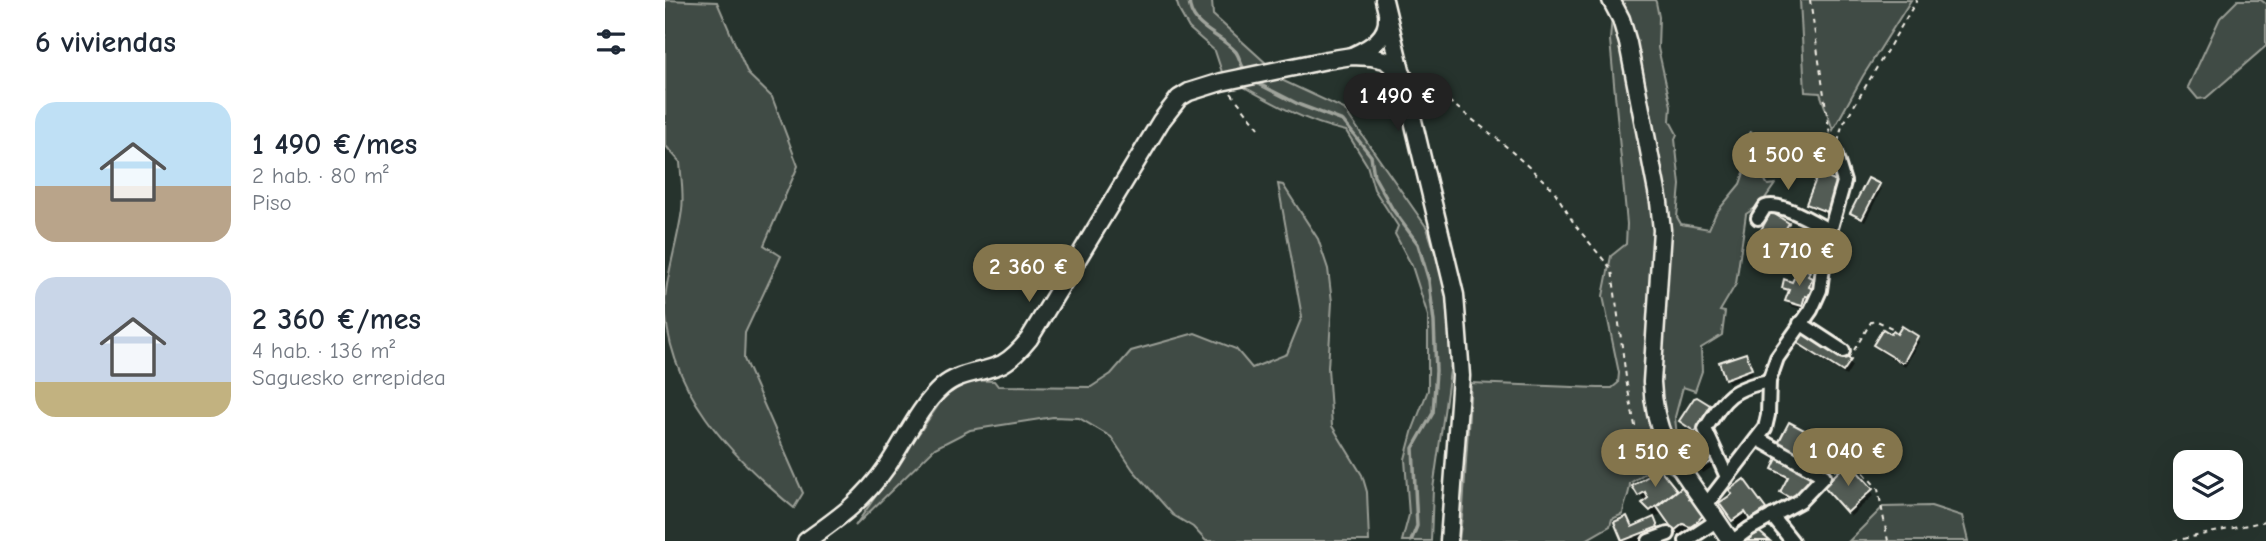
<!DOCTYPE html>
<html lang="es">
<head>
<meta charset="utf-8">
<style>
	body { margin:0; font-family:"Comic Neue",sans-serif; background:#f6f6f7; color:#1f2937; height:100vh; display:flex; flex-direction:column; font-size:26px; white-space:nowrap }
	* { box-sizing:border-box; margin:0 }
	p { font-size:23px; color:#747a83 }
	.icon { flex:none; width:38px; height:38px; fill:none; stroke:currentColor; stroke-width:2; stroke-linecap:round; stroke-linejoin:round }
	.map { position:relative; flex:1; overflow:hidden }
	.side { display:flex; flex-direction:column; background:#fff; width:665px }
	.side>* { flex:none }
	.fabs { position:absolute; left:1508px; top:450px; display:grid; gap:14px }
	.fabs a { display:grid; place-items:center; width:70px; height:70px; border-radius:14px; background:#fff; box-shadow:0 7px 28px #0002; font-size:35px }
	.price { position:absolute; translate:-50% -60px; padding:0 16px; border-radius:24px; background:#84754c; color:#fff; font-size:23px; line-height:46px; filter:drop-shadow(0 2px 4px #0008) }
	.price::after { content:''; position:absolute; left:50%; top:42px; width:21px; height:16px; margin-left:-10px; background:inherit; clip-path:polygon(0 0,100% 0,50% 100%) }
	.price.current { background:#222; color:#fff }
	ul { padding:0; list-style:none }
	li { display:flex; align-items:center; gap:21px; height:175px; padding:0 35px }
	li span { display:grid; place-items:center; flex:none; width:196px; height:140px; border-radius:21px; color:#555 }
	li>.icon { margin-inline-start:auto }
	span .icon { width:84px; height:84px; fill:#fffc; stroke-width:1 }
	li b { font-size:30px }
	h2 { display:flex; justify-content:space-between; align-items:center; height:84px; padding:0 35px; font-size:30px }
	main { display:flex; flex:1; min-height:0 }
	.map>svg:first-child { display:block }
	.green { fill:#414b45; stroke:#9a9e96; stroke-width:2 }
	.shadow { fill:#0007 }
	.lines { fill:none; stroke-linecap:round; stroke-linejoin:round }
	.stream { stroke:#9fa39b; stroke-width:3.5 }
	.building { fill:#525c55; stroke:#f4f1e8; stroke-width:2 }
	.street-casing { stroke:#f4f1e8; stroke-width:18 }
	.secondary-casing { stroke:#f4f1e8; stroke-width:21 }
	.path { stroke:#f4f1e8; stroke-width:2; stroke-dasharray:5 5; stroke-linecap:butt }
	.street { stroke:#26332d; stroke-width:12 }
	.secondary { stroke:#26332d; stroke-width:16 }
</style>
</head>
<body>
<main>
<section class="side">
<h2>6 viviendas<svg class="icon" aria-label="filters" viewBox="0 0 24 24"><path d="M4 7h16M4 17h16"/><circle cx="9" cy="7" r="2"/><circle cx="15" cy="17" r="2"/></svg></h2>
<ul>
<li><span style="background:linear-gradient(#bfe0f5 60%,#b9a48a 0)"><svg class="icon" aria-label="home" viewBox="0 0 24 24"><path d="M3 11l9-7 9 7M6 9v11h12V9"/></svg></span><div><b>1 490 €/mes</b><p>2 hab. · 80 m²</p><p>Piso</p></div></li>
<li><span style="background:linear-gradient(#c9d6e8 75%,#c2b280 0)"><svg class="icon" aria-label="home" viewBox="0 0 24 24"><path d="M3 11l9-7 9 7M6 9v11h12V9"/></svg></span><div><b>2 360 €/mes</b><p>4 hab. · 136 m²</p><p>Saguesko errepidea</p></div></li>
</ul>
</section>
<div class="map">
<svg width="1601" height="541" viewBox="0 0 1601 541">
	<rect width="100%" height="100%" fill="#26332d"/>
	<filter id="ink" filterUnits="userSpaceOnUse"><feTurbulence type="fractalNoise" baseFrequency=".0143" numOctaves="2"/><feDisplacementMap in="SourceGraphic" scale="14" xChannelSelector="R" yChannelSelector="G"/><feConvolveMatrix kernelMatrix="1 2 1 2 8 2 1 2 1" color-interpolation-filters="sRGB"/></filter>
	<g filter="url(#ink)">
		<g class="green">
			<path d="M0 0 52 2 83 74 107 97 133 166 99 245 116 256 80 333 79 359 138 493 129 508C66 456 0 389 0 299 3 269 13 240 17 210 19 194 16 177 15 162L0 145Z"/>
			<path d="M511 0H547L548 15 603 65 612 78 679 109 762 228 780 284 787 357 768 489 766 541H737L744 515 740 459 748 429 763 390V316L747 266 730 234 733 226 709 189 702 165 681 131C636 121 597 97 558 75L550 51 524 28 515 12Z"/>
			<path d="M954 0H990L991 2 994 17 993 48 1006 106 1005 121 1012 134 1010 139 1015 185 1012 217 1016 224 1044 229 1051 213 1075 184 1080 170 1085 132 1090 134C1094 147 1095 176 1103 185L1110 184 1096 204 1081 214 1071 284 1055 311 1060 312 1057 335 1036 348 1037 371 1030 391 1018 387 1010 417 1013 447C977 406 1005 279 1003 223Z"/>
			<polygon points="1135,0 1246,0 1198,76 1168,130 1155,93 1140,92"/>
			<polygon points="1573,0 1596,0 1601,4 1601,46 1541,98 1533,99 1523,87 1555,18"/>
			<path d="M947 16 955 36 992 212 984 410 990 438 1010 470 1008 474C989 462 982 473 965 483 965 495 959 502 958 514L947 519 945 526 919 541H794L798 508 806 383 933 388H947L953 383 954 373 938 296 946 256 961 244 962 224 945 40Z"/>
			<polygon points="613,184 618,185 653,239 663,269 667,302 663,368 667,426 697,475 702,492 704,541 541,541 528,527 508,515 468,470 446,437 414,418 388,417 305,430 270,448 190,526 279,397 305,380 329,381 333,386 426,387 446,374 466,351 530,333 571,349 587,368 622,354 637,317"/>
			<polygon points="1266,506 1297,516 1303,541 1184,541 1218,507"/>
		</g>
		<g class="shadow">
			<polygon points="1171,183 1173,188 1165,216 1146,208 1143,204"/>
			<polygon points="1213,185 1216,190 1200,222 1190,217 1187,213"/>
			<polygon points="1122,224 1125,229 1109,257 1093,248 1090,244"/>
			<polygon points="1144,273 1149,284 1148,301 1143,300 1139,310 1125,306 1122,301 1124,293 1119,288 1129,284"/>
			<polygon points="1233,336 1251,338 1254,342 1240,367 1213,350 1210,346"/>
			<polygon points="1133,342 1185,361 1187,366 1181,376 1136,347"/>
			<polygon points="1083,359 1088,374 1064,383 1061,378"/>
			<polygon points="1043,406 1046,415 1033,436 1018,426 1016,421"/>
			<polygon points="1038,440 1052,464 1038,473 1022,446"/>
			<polygon points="1156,441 1159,446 1147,468 1116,452"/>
			<polygon points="1109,469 1146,473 1149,478 1135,505 1119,497 1117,492 1123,480 1111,473"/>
			<polygon points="995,472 1011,492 1019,487 1044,521 1030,534 1023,531 1015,538 997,513 990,518 970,487"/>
			<polygon points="1079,481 1103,518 1091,526 1085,518 1072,527 1061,511"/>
			<polygon points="1206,490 1209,495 1186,516 1163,491"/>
			<polygon points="951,523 966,529 991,524 994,532 974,541 959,541"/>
		</g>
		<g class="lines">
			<g class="stream">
				<path d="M524 0C525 29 555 33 571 52 575 58 576 66 581 72"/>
				<polyline points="588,81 635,105 678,121 706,156 709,176 728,210 753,244 764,281 769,322 771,371 768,413 748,448 752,526 746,541"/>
			</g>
		</g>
		<g class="building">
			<polygon points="1153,174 1172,182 1168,191 1171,192 1162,212 1141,204"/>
			<polygon points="1203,178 1215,184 1197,219 1185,213"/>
			<polygon points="1106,212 1124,223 1106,254 1088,244"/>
			<polygon points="1134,268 1145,271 1143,276 1147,278 1144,287 1148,289 1146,297 1140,296 1137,306 1120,301 1124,290 1117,288 1119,279 1127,282"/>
			<polygon points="1237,326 1253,336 1239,362 1236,362 1208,345 1218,329 1226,334 1228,331 1232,334"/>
			<polygon points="1139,331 1186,360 1178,372 1131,342"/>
			<polygon points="1081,353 1087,369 1060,379 1054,362"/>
			<polygon points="1032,397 1045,405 1043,408 1045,409 1030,432 1014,421 1029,398"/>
			<polygon points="1124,422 1158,440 1145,465 1111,447"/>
			<polygon points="1038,438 1051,459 1034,469 1020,445"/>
			<polygon points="1114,454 1148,472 1132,502 1115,492 1123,477 1107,469"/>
			<polygon points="1184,462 1208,489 1182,513 1158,486"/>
			<polygon points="995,469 1012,490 985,511 977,503 983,498 980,492 973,496 967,486"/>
			<polygon points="1079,479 1101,509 1085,520 1080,512 1067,521 1054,503 1067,494 1064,490"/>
			<polygon points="1019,485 1026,494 1023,496 1024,499 1028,497 1041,512 1031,523 1025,527 1018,524 1009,531 992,507"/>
			<polygon points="962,516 967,527 989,517 993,527 957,541 949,522"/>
			<polygon points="1092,530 1105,541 1082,541"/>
		</g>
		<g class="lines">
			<g class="street-casing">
				<g id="street">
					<path d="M1093 218 1100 207C1116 201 1150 223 1165 231"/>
					<polyline points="1135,323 1178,351"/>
					<path d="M1062 477 1040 429C1061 397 1065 389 1104 381"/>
					<polyline points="1041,505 1100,428 1103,415 1104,381 1112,358 1146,310 1155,290 1161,245 1179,182 1170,153"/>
					<polyline points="1107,516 1127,541"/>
					<polyline points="984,541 1003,534"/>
					<polyline points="1021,541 1051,521"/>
					<polyline points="1068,541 1084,529 1135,501 1159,476 1093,439"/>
				</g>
			</g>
			<g class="secondary-casing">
				<g id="secondary">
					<polyline points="719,0 790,295 796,376 784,541"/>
					<path d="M946 0 956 19 963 43 994 202 997 230 987 382C989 437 1011 462 1041 505 1050 517 1057 529 1066 541"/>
					<path d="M689 55C705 48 724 37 722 17"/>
					<path d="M141 541C175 517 199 500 223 465 240 440 254 407 277 387 294 372 317 373 337 364 348 358 356 349 364 339L496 121 514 98 524 92 556 82 662 60 687 56 706 57 720 60 738 75"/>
				</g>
			</g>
			<g class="path">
				<polyline points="1145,0 1166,142"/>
				<polyline points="756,91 776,95 835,141 888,189 910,225 947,270 962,385 972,436 993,460"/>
				<polyline points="566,93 594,128"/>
				<polyline points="1173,142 1177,126 1252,0"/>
				<polyline points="1189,350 1206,322 1212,321 1227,328"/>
				<polyline points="1170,471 1186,458 1213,489 1223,541"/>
				<polyline points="1508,541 1601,521"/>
			</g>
			<use href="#street" class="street"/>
			<use href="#secondary" class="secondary"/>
		</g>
	</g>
</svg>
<div class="fabs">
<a><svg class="icon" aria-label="layers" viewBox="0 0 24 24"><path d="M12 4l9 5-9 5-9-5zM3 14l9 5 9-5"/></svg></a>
</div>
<b class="price current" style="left:733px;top:133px">1 490 €</b>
<b class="price" style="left:1123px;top:192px">1 500 €</b>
<b class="price" style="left:1134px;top:288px">1 710 €</b>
<b class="price" style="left:364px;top:304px">2 360 €</b>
<b class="price" style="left:1183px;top:488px">1 040 €</b>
<b class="price" style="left:990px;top:489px">1 510 €</b>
</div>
</main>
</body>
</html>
